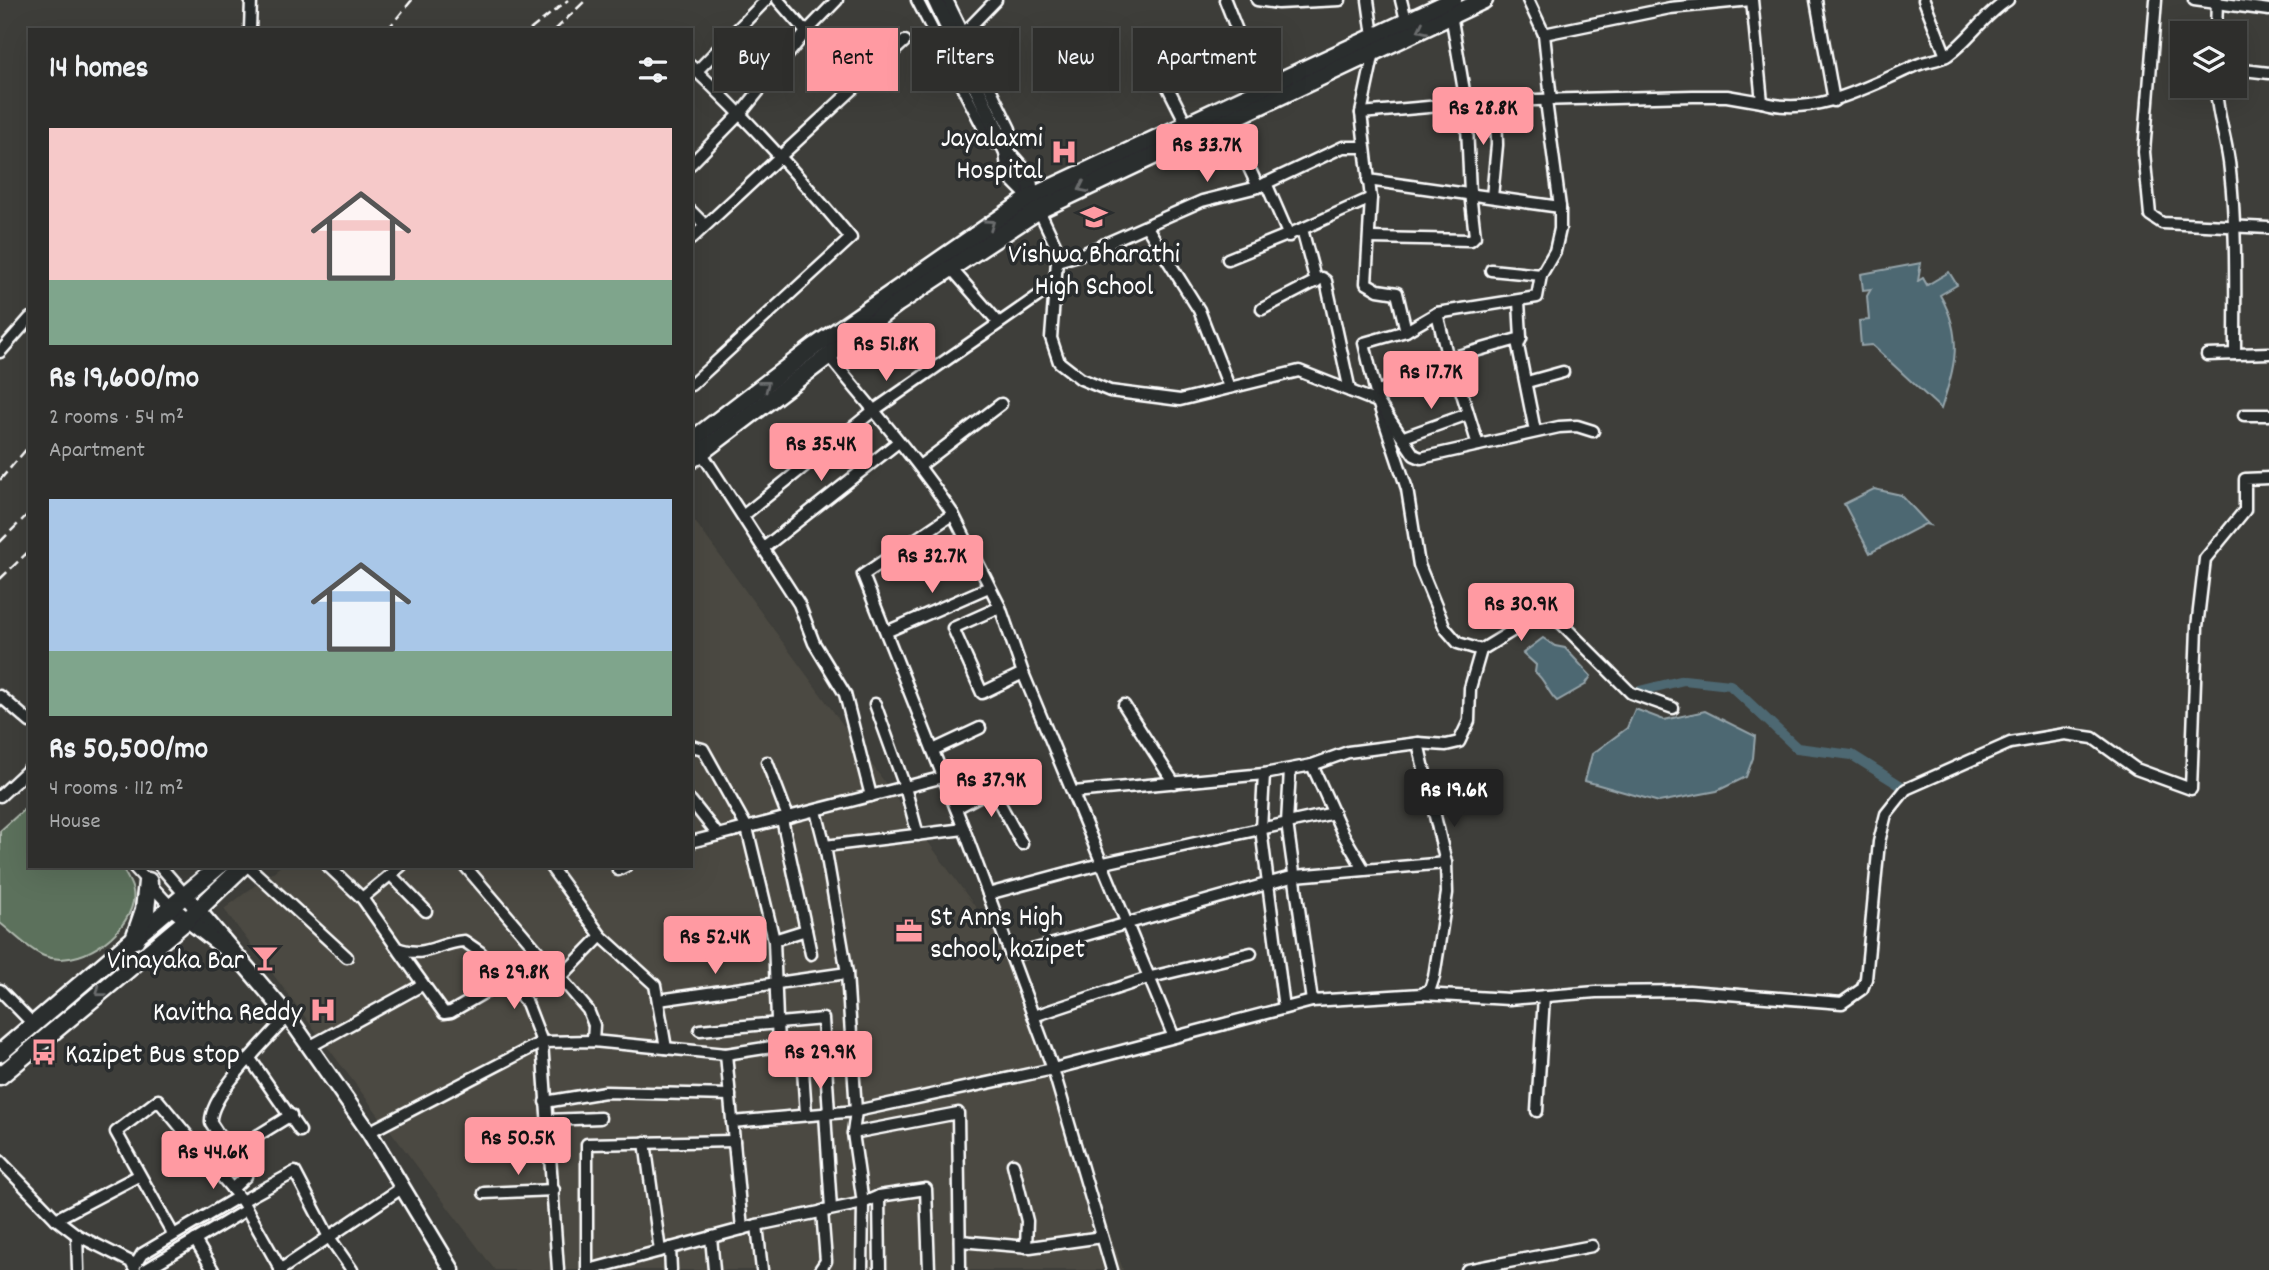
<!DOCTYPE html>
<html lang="en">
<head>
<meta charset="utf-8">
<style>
	body { margin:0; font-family:Dekko,sans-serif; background:#363634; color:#f1f3f6; height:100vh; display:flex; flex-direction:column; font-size:26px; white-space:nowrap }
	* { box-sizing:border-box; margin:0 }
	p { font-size:23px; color:#a7a8a9 }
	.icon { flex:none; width:38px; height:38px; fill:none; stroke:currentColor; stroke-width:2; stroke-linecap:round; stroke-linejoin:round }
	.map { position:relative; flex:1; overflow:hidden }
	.sheet { position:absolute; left:28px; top:28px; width:665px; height:840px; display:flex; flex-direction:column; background:#2e2e2c; border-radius:0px; box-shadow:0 7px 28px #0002,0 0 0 2px #494a48 }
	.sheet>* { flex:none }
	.banner { position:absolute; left:714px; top:28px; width:665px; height:63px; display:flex; gap:14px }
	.fabs { position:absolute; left:2170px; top:21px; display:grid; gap:14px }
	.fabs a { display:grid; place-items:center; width:77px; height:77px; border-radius:0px; background:#2e2e2c; box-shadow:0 7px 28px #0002,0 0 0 2px #494a48; font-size:35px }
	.price { position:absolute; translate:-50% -60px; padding:0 16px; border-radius:7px; background:#ff9aa2; color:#111; font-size:23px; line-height:46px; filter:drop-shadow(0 2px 4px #0008) }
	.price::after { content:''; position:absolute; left:50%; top:42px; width:21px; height:16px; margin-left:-10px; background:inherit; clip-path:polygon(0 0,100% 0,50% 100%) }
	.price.active { background:#222; color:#fff }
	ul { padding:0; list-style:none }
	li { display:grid; align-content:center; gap:14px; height:371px; padding:0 21px }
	li span { display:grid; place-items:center; height:217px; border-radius:0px; color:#555 }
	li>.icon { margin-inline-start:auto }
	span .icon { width:126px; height:126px; fill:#fffc; stroke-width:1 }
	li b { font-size:30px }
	h2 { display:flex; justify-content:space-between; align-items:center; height:84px; padding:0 21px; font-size:30px }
	.pill { padding:0 24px; border-radius:0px; background:#2e2e2c; box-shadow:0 7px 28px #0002,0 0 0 2px #494a48; font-size:24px; line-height:63px }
	.pill.active { background:#ff9aa2; color:#111 }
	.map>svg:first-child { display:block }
	.built { fill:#4c4a42 }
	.green { fill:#5c715b; stroke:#aeb8ad; stroke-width:2 }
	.water { fill:#4e6872; stroke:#95a4aa; stroke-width:2 }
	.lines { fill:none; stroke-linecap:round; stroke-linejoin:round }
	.canal { stroke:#4e6872; stroke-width:10 }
	.street-casing { stroke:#fff; stroke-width:15 }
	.secondary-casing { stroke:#fff; stroke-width:19 }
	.primary-casing { stroke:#fff; stroke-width:21 }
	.highway-casing { stroke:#fff; stroke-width:23 }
	.street { stroke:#2a2d2e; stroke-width:10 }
	.secondary { stroke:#2a2d2e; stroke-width:14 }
	.primary { stroke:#2a2d2e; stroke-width:16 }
	.highway { stroke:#2a2d2e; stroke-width:18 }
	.rail { stroke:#fff; stroke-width:2.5; stroke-dasharray:10 5; stroke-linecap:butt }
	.oneway { stroke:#6a6c6d }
	.labels { text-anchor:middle; stroke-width:7; stroke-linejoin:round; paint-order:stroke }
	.poi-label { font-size:28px; fill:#fff; stroke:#2a2d2e; text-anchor:end }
</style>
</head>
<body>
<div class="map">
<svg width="2269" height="1270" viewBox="0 0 2269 1270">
	<rect width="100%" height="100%" fill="#3e3e3a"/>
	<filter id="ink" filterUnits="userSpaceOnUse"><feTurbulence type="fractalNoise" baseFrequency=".0143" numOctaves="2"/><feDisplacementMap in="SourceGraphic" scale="14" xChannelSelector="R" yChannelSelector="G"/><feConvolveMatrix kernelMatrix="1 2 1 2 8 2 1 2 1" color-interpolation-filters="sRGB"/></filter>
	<g filter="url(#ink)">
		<polygon class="built" points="691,516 1011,956 1123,1270 495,1270 224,909 281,866 691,866"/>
		<path class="green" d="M30 804V866H121C127 877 136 889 133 902 126 936 78 969 44 956 29 950 13 933 0 923V831Z"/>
		<g class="water">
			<path d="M1921 263 1918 281 1923 278 1927 285 1949 272 1957 285 1940 295C1964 337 1955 366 1941 409L1872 345 1861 346 1859 321 1869 320 1867 296 1871 289 1863 290 1861 274Z"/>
			<polygon points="1874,489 1901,495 1929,525 1925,524 1870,553 1844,504"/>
			<path d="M1543 638 1555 646 1565 648 1591 676 1585 685 1557 701C1547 692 1546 681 1535 672L1536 665 1523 653Z"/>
			<polygon points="1635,709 1664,720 1705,711 1755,736 1753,758 1746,777 1717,791 1659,802 1585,781 1592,754 1627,728"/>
		</g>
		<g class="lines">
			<polyline class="canal" points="1631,693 1684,680 1730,685 1797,748 1852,755 1906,789"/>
			<g class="street-casing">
				<g id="street">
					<polyline points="778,0 806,32"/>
					<polyline points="917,0 986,133 994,143 1003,143 1010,129 947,0"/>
					<polyline points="1225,0 1260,89"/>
					<polyline points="1257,0 1278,3 1340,0"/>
					<polyline points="1368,0 1373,36"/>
					<polyline points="1401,0 1406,20"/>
					<polyline points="1528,0 1544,34 1551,100"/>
					<path d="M1752 0 1762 102C1814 118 1871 85 1917 65 1926 61 1940 60 1948 55 1970 39 1984 15 2008 0"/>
					<polyline points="1816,0 1834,101"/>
					<polyline points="1924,0 1946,56"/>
					<polyline points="2156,0 2144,152 2150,215 2162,223 2269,228"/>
					<polyline points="2194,0 2269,10"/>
					<polyline points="250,30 251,0"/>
					<polyline points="964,33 996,0"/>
					<polyline points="2216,33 2217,0"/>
					<polyline points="1544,34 1670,8 1751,0"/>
					<polyline points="1374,52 1361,113 1371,198 1366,283 1378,290 1397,293 1406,331 1364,343 1378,402 1407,489 1419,565 1445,628 1458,643 1481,650"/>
					<polyline points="1152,56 1186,123"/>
					<path d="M691 66C750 121 799 176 851 238L691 385"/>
					<polyline points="2235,69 2269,73"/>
					<polyline points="697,71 766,0"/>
					<path d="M2216 86C2216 114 2228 142 2230 171 2237 232 2235 293 2235 354"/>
					<polyline points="1546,101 1560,207"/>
					<polyline points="1361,113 1496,101 1693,96 1727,96 1762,102"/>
					<polyline points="1227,121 1258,187"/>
					<polyline points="691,164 742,112 806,32 837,0"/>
					<polyline points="1368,180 1560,207 1560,229 1555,251 1541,275 1537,297 1437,313 1406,331"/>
					<polyline points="1266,183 1289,236"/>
					<polyline points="1492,197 1497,145 1496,101"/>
					<polyline points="1037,206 1055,244 1057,261 1051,338 1059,362 1081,379 1110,391 1180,400 1299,371 1378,402 1414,455 1421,458 1559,427 1577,426 1593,431"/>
					<polyline points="691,211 705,225"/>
					<polyline points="1147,227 1199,310 1229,387"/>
					<polyline points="1370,238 1471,240 1475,236 1470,193 1466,103 1451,14"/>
					<polyline points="691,239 905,41"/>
					<polyline points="1228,259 1302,229"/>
					<polyline points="1057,261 1082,254 1202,201 1258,187 1343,147 1364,147"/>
					<polyline points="950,267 998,322"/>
					<polyline points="1491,270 1541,275"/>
					<polyline points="1316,282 1302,229 1371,198"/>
					<polyline points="1262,309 1322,278 1326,281 1350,391"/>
					<polyline points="1437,313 1447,355 1451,358 1521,338 1519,301"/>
					<polyline points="1521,338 1518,346 1535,431"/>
					<polyline points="0,352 30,318"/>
					<path d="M828 355C870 407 916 458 953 514L863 575 964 829 1053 1069 1112 1270"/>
					<polyline points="2207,355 2269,353"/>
					<polyline points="1451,358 1478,445"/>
					<polyline points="1527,382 1563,372"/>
					<polyline points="1377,393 1423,365 1447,355"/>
					<polyline points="2244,415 2269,415"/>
					<polyline points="1404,437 1468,414"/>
					<polyline points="701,452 799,604 814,643 845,694 871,796"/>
					<polyline points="921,465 1001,404"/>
					<polyline points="953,514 1000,607 1023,673 1173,1035"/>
					<polyline points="744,515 873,411 1054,285"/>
					<polyline points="765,547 897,443"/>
					<polyline points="1000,607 953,628 982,693 1023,673"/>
					<polyline points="886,632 989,587"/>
					<polyline points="0,696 30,722"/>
					<polyline points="875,704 905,787 918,835"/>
					<polyline points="1124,705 1174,783"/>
					<polyline points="1418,743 1446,745 1459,742 1469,721 1470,688 1481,650 1543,612 1562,624 1631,693 1673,708"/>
					<polyline points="691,746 703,749 747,828 774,940 778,1046 726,1054"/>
					<polyline points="933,750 980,728"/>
					<polyline points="767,762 788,817"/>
					<polyline points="1290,770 1287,823 1312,1001"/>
					<polyline points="1264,774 1261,829 1284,1008"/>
					<polyline points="1074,792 1264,774 1312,765 1343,834 1363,868"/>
					<polyline points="0,796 30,768"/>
					<polyline points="691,801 718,835"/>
					<polyline points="956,808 992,789 1022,844"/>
					<polyline points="816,811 825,846 964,829"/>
					<polyline points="691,842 944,777"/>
					<polyline points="133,866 172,908"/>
					<polyline points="160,866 186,896"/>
					<polyline points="248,866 347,957"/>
					<path d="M328 866 362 898 397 948C426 959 436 943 464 941L480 952 527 1003 542 1042 558 1270"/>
					<polyline points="465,866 588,1010 594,1025 593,1041"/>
					<polyline points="550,866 601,936 655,985 666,1048"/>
					<polyline points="618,870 626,866"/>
					<polyline points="391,875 426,911"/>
					<polyline points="988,894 1104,863 1334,813"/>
					<polyline points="362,898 401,866"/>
					<polyline points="806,930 811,954"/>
					<polyline points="774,940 806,930 782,819"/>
					<polyline points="398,949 444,1013 451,1012 506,980"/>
					<polyline points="1011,956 1295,876 1446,863"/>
					<polyline points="847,973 856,1111 853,1133 863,1203 862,1270"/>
					<polyline points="560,978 601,936"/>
					<polyline points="0,990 33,1024"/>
					<polyline points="1422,994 1509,999 1596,992 1689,991 1842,1003 1862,989 1866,979 1879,842 1886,814 1906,789 2010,743 2065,734 2093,738 2136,769 2191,789 2197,627 2205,559 2245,510 2245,479 2269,478"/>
					<polyline points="659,1000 847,973 825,846"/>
					<polyline points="1034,1016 1151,977 1251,953"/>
					<polyline points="700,1030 823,1019 829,1113"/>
					<polyline points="309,1047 422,985"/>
					<polyline points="251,1060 300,1131"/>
					<polyline points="803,1070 806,1114"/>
					<polyline points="545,1102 605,1092 730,1095"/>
					<polyline points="1537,1111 1544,996"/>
					<polyline points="825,1113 831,1209"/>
					<polyline points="547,1120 600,1118"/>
					<polyline points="732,1122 856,1111 1053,1069 1312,1001 1422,994 1430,989 1434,977 1447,893 1446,863 1418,743 1348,752 1312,765"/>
					<polyline points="369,1132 542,1042 593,1041 726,1054 742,1229"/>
					<polyline points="853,1133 958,1113 960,1270"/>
					<polyline points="645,1142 660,1251"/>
					<polyline points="231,1152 291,1115"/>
					<polyline points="0,1161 56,1219 77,1235"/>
					<polyline points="1013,1164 1027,1221 1026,1247"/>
					<path d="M232 1189 246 1176 211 1123C208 1096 269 1038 288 1016"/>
					<polyline points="484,1193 554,1190"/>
					<polyline points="879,1196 880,1270"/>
					<polyline points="242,1201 295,1172 329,1237 352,1270"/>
					<polyline points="56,1219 138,1176"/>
					<polyline points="757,1225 762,1270"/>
					<polyline points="173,1234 116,1132 158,1100 242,1201 281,1270"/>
					<polyline points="711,1237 714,1270"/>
					<polyline points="195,1240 213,1270"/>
					<polyline points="960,1241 1030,1247 1102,1237"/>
					<polyline points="670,1248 671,1270"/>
					<polyline points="134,1267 142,1254 238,1197"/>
					<polyline points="78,1270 77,1235 131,1262 135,1270"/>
					<polyline points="145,1270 246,1210"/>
					<polyline points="280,1270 403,1187"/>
					<polyline points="587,1270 587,1144 734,1141"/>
					<polyline points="589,1270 757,1225 863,1203 879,1196 926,1189 929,1270"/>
					<polyline points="820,1270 826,1261 822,1211"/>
					<polyline points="1467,1270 1592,1246"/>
				</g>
			</g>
			<g class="secondary-casing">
				<g id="secondary">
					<polyline points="935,0 1007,152 1010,176 1031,197"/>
					<polyline points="1007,152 1029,177 1031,197"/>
					<polyline points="186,896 288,1016 369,1132 452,1270"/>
					<polyline points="172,908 233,955"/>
				</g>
			</g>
			<g class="primary-casing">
				<g id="primary">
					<polyline points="691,441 814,347 1031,197 1453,0"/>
					<polyline points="691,460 898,303 1039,210 1484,0"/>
					<polyline points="0,1053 219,866"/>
					<polyline points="0,1076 186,921 243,866"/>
				</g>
			</g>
			<g class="highway-casing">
				<polyline id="highway" points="135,939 145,910 148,882"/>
			</g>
			<use href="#street" class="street"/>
			<use href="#secondary" class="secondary"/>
			<use href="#primary" class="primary"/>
			<use href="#highway" class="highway"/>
			<g class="rail">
				<polyline points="387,30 412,0"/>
				<polyline points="530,30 568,0"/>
				<polyline points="555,30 586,0"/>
				<polyline points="0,480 30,445"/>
				<polyline points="0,542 30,512"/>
				<polyline points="0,579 30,550"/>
			</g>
		</g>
		<defs><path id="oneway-chevron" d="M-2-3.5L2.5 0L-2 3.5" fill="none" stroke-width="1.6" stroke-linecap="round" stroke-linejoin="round" transform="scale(1.75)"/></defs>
		<g class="oneway">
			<use href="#oneway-chevron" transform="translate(1422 29) rotate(154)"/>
			<use href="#oneway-chevron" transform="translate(1083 188) rotate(154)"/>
			<use href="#oneway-chevron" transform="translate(990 224) rotate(-35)"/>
			<use href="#oneway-chevron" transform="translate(765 385) rotate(-38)"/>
			<use href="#oneway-chevron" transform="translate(100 992) rotate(141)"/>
		</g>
	</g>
	<defs>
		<g id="hospital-bare" transform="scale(2.1)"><path d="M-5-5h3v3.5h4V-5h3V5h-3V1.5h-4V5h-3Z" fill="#ff9aa2" stroke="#2a2d2e" stroke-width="2.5" paint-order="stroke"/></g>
		<g id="school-bare" transform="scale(2.1)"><path d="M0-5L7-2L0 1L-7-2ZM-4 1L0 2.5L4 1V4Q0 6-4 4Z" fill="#ff9aa2" stroke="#2a2d2e" stroke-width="2.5" paint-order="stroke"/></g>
		<g id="office-bare" transform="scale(2.1)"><path d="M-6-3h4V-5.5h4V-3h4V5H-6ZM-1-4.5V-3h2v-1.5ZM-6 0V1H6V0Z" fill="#ff9aa2" stroke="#2a2d2e" stroke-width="2.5" paint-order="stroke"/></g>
		<g id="bar-bare" transform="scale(2.1)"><path d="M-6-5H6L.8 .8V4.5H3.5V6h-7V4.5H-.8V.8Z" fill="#ff9aa2" stroke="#2a2d2e" stroke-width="2.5" paint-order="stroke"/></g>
		<g id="bus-bare" transform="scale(2.1)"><path d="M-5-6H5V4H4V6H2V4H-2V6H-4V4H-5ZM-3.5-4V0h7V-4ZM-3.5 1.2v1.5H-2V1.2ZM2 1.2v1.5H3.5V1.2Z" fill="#ff9aa2" stroke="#2a2d2e" stroke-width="2.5" paint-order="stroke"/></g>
	</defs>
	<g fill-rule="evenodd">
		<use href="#hospital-bare" x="1064" y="152"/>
		<use href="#school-bare" x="1094" y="217"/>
		<use href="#office-bare" x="909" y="931"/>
		<use href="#bar-bare" x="265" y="958"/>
		<use href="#hospital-bare" x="323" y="1010"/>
		<use href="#bus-bare" x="44" y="1052"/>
	</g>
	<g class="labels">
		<g class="poi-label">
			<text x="1043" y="146">Jayalaxmi<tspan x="1043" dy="32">Hospital</tspan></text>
			<text x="1094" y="262" text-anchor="middle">Vishwa Bharathi<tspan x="1094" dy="32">High School</tspan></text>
			<text x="930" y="925" text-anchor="start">St Anns High<tspan x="930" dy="32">school, kazipet</tspan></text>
			<text x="244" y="968">Vinayaka Bar</text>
			<text x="302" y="1020">Kavitha Reddy</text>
			<text x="65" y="1062" text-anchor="start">Kazipet Bus stop</text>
		</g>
	</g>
</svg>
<div class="fabs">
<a><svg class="icon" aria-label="layers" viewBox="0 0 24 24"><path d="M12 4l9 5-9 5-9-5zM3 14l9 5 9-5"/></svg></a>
</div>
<b class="price" style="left:1483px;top:147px">Rs 28.8K</b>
<b class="price" style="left:1207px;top:184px">Rs 33.7K</b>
<b class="price" style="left:886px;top:383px">Rs 51.8K</b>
<b class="price" style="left:1431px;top:411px">Rs 17.7K</b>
<b class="price" style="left:821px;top:483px">Rs 35.4K</b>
<b class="price" style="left:932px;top:595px">Rs 32.7K</b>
<b class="price" style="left:1521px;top:643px">Rs 30.9K</b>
<b class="price" style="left:991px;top:819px">Rs 37.9K</b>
<b class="price active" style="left:1454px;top:829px">Rs 19.6K</b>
<b class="price" style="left:715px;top:976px">Rs 52.4K</b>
<b class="price" style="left:514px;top:1011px">Rs 29.8K</b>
<b class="price" style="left:820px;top:1091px">Rs 29.9K</b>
<b class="price" style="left:518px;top:1177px">Rs 50.5K</b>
<b class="price" style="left:213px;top:1191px">Rs 44.6K</b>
<div class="banner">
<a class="pill">Buy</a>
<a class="pill active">Rent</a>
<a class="pill">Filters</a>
<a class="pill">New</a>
<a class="pill">Apartment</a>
</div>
<section class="sheet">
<h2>14 homes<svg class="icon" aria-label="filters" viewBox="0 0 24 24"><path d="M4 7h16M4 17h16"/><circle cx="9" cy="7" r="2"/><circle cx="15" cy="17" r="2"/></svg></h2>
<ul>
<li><span style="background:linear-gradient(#f6c9c9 70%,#7fa58c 0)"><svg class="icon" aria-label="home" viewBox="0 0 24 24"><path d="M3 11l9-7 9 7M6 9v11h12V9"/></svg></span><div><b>Rs 19,600/mo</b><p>2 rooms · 54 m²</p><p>Apartment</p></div></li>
<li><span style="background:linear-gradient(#a9c7e8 70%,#7fa58c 0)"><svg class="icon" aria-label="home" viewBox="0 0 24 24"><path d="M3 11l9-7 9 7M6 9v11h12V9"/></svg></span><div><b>Rs 50,500/mo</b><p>4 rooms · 112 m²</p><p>House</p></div></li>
</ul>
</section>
</div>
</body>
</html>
